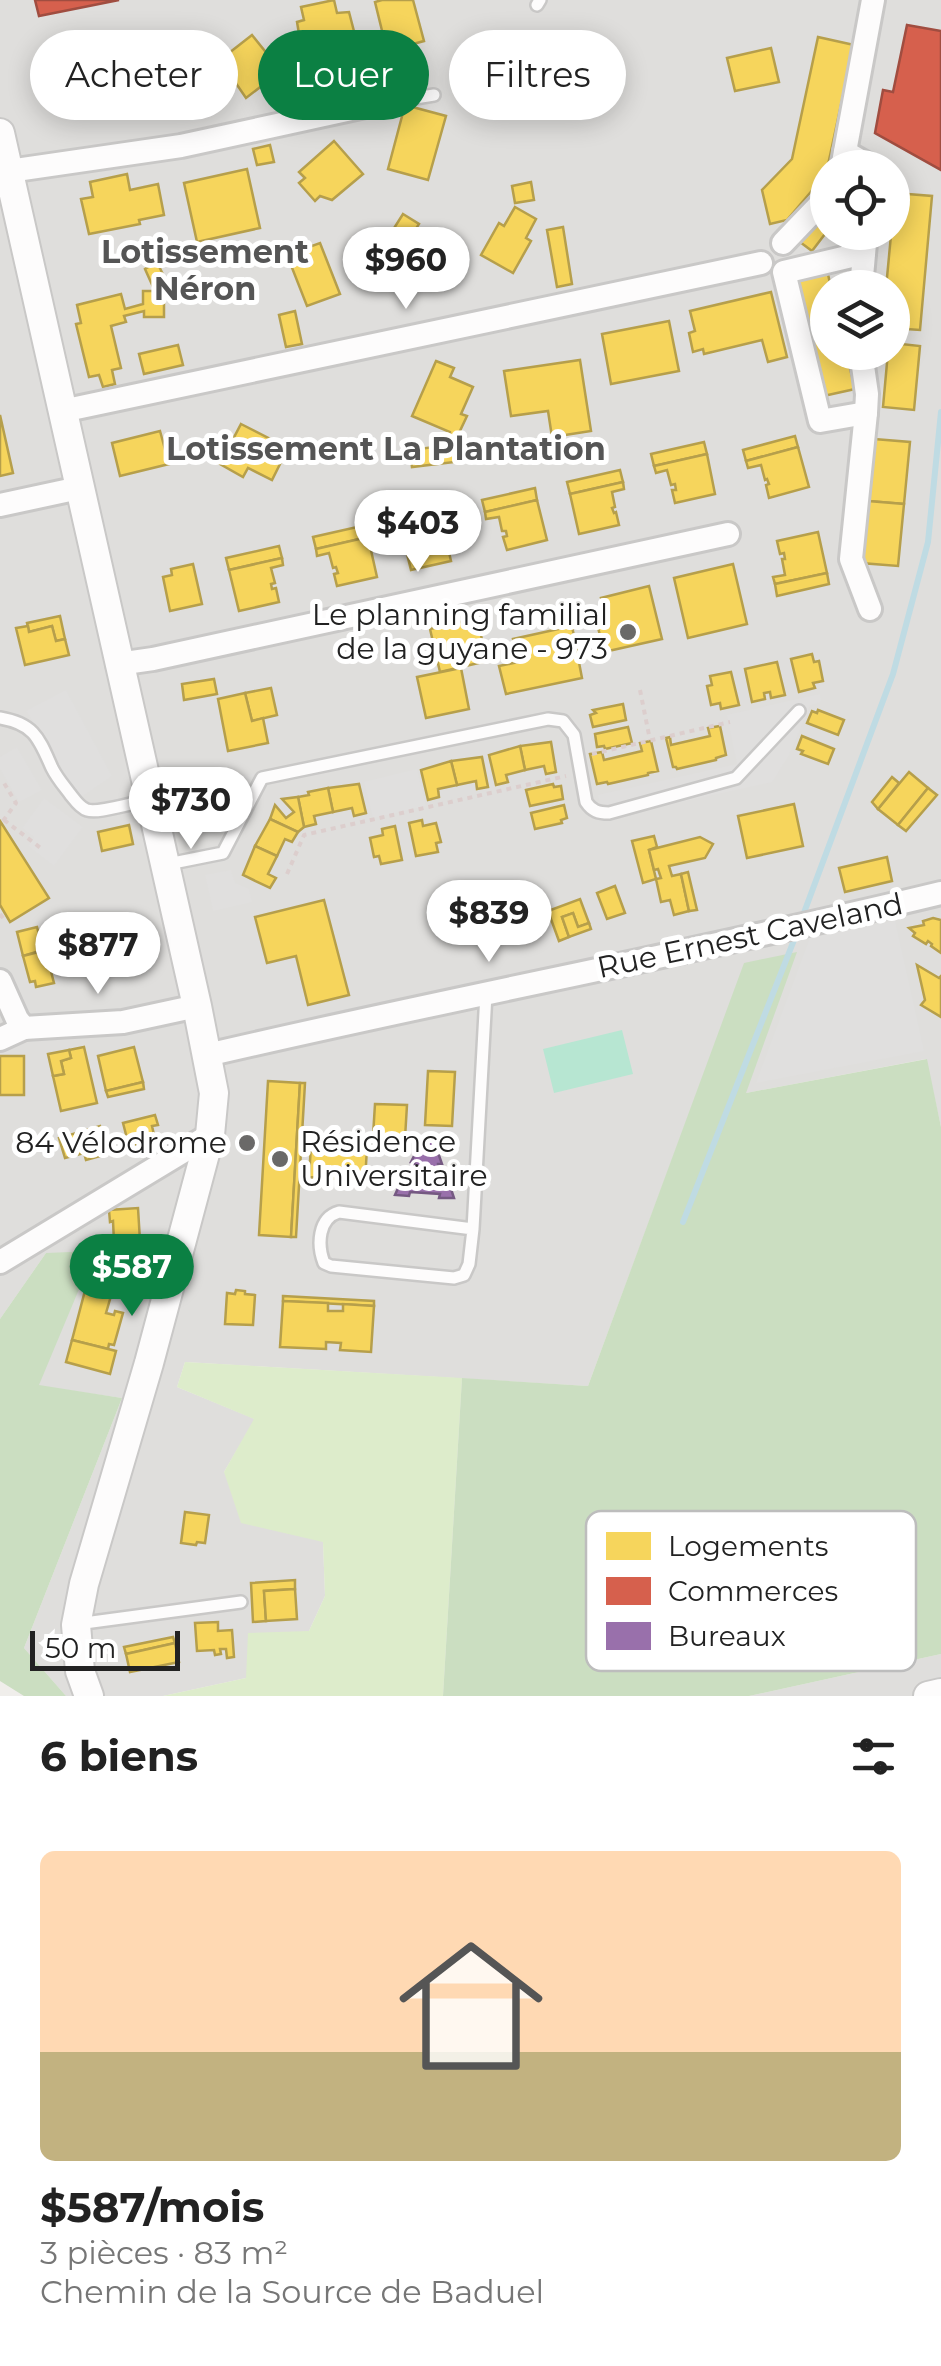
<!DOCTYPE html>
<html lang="fr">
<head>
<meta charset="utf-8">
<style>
	body { margin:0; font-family:Montserrat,sans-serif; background:#f6f6f6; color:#222; height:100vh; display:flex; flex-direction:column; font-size:38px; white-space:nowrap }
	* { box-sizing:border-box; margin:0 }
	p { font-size:32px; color:#767676 }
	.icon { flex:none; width:55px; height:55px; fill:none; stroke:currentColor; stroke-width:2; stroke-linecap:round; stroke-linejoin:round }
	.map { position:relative; height:1696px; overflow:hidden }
	.side { display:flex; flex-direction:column; background:#fff; flex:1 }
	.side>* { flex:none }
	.guide { position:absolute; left:30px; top:30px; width:882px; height:90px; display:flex; gap:20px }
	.controls { position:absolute; left:810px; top:150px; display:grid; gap:20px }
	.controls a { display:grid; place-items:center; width:100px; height:100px; border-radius:50%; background:#fff; box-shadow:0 5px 25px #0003; font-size:50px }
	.scale { position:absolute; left:30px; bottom:25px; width:150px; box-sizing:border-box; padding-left:10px; border:5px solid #222; border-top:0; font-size:28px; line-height:35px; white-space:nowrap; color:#222; -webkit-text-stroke:8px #fff; paint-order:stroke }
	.price { position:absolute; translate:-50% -85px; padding:0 22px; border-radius:35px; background:#fff; color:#222; font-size:32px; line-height:65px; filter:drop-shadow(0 2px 5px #0008) }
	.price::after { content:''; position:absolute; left:50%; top:60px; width:30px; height:22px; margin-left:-15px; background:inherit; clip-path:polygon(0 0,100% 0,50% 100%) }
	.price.current { background:#0b8043; color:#fff }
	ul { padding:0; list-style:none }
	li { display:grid; align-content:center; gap:20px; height:530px; padding:0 40px }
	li+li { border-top:2px solid #e0e0e0 }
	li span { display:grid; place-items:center; height:310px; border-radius:15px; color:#555 }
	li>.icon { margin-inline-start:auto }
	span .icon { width:180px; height:180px; fill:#fffc; stroke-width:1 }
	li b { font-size:42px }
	h2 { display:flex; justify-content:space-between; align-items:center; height:120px; padding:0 40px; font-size:42px }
	.pill { padding:0 35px; border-radius:45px; background:#fff; box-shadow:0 5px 25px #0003; font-size:35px; line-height:90px }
	.pill.current { background:#0b8043; color:#fff }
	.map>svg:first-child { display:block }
	.residential { fill:#dfdedc; fill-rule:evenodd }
	.grass { fill:#ddeccb }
	.forest { fill:#cbdec1 }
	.pitch { fill:#b7e6d2 }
	.parking { fill:#e0dfde }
	.homes { fill:#f6d55c; stroke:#b69f4b; stroke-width:2.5 }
	.shops { fill:#d6604d; stroke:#a04d40; stroke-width:2.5 }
	.offices { fill:#9970ab; stroke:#755982; stroke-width:2.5 }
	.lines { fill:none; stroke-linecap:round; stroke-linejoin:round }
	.stream { stroke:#bfdbe3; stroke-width:6 }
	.service-casing { stroke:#c9c8c7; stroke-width:16 }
	.minor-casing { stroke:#c9c8c7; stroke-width:28 }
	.tertiary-casing { stroke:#c9c8c7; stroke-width:32 }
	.path { stroke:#dccecd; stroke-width:4; stroke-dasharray:5 5; stroke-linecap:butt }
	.service { stroke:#fdfcfc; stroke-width:11 }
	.minor { stroke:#fdfcfc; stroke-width:22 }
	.tertiary { stroke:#fdfcfc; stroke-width:28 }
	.poi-dot { fill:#6a6968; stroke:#fff; stroke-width:4 }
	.labels { text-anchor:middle; stroke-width:10; stroke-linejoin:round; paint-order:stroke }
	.poi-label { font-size:30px; fill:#222; stroke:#fff; text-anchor:end }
	.street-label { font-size:30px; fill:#222; stroke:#fff }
	.neighbourhood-label { font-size:32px; font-weight:bold; fill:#555; stroke:#fff }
	.key { fill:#fff; stroke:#bdbdbd; stroke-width:2.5 }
	.key-label { font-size:28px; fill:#222 }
</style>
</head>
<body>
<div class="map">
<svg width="941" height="1696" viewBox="0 0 941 1696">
	<rect width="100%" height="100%" fill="#f0eeeb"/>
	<g class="residential">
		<path d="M0 0H941V1127L926 1059 746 1093 745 963 588 1386 185 1362 177 1387 255 1419 224 1472 323 1542 325 1596 309 1631 246 1678 163 1696H66L24 1648 122 1398 39 1386 46 1253 0 1319ZM828 168H892V232H828ZM828 288H892V352H828Z"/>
		<polygon points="941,1654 941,1696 749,1696"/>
	</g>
	<polygon class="grass" points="185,1362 462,1378 443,1696 163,1696 246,1678 248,1633 309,1631 325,1596 323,1542 241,1523 224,1472 254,1419 177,1387"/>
	<g class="forest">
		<polygon points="797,952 746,1093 927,1059 941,1127 941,1654 749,1696 443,1696 462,1378 588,1386 744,963"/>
		<polygon points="95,1251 39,1385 122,1398 24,1648 66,1696 24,1696 0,1681 0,1319 46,1253"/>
	</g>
	<polygon class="pitch" points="622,1030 633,1074 554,1093 543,1049"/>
	<g class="parking">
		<polygon points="66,690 112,776 80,798 26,711"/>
		<polygon points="820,694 821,702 810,705 789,755 772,782 603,819 598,795 737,764 727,715"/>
		<polygon points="17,747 42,790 19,802 0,769 0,757"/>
		<polygon points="417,769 426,806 373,818 364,782"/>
		<polygon points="254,774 236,809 224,813 226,827 212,830 209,816 192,819 185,789"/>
		<polygon points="44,798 83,827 54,866 28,846 34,837 22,828"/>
		<polygon points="231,870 235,883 249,889 252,902 213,911 205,875"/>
		<polygon points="895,921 924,1051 756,1083 810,938"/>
	</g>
	<g class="homes">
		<polygon points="334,0 337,13 349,12 356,39 354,50 336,57 332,44 323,45 324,50 308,54 302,52 297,22 304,20 301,7"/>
		<polygon points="382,0 413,0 424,41 387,51 375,2"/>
		<polygon points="252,35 281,71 246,98 220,60"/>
		<polygon points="96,36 128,62 95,102 63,76"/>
		<polygon points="818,37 854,45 826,174 787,220 770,224 762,190 792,159"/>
		<polygon points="771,48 779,82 735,91 727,58"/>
		<polygon points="168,71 175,105 155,109 148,75"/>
		<polygon points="405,105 446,116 428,180 388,169"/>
		<polygon points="334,141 363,174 332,200 320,196 315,201 299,183 305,178 299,172"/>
		<polygon points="270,145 274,162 257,165 253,149"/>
		<polygon points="247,169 260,228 197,242 184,183"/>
		<polygon points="127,174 130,190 158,184 164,215 139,220 140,224 89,234 81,199 93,197 90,182"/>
		<polygon points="531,182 534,200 515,203 512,186"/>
		<polygon points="895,193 932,196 920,330 892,328 892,288 886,288"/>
		<polygon points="515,207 536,219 526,238 531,241 513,273 481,255 499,223 504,226"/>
		<polygon points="824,210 828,212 828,230 812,251 800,242"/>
		<polygon points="403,214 419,224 410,238 436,254 419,282 377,255"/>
		<polygon points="563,227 572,284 557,287 547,230"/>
		<polygon points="320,243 340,294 307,306 287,255"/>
		<polygon points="157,262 167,283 154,289 145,269"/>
		<polygon points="826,265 831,288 828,288 828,352 846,352 855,389 819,397 790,274"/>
		<polygon points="143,291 164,291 164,317 144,317 144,311 124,316 126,322 111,326 121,368 112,370 115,384 103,387 99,375 89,377 76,324 81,323 77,305 121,294 125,309 143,304"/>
		<polygon points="771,292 787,357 768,362 762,340 704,354 703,349 693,352 689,333 695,331 690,311"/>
		<polygon points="295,311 302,344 286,347 279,315"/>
		<polygon points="669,321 679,371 611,384 602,334"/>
		<polygon points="892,343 920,346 914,410 883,407 888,352 892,352"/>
		<polygon points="178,345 183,365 144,374 139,354"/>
		<polygon points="580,360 591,431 552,437 548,411 511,416 504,371"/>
		<polygon points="436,361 454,368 450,377 473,387 461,414 467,416 459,433 463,461 412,467 410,450 451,445 450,432 412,416"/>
		<polygon points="0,415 13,473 0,476"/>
		<polygon points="241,424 288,448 272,480 248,468 243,477 220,464"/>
		<polygon points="160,431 169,464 120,476 112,443"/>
		<polygon points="795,436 798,447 746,461 743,450"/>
		<polygon points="874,439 910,442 904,504 868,501"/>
		<polygon points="704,442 707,454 654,466 651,454"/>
		<polygon points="798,447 809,487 769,498 766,485 769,484 767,479 765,480 761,465 748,468 746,461"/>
		<polygon points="707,454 715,494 675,503 672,490 676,490 675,484 671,485 667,470 656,473 654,466"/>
		<polygon points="620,470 623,482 570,494 567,482"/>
		<polygon points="623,482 624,489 612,492 615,507 612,508 614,513 616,512 619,525 579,534 570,494"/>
		<polygon points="535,488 537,500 485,512 482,500"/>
		<polygon points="537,500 547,540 507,550 503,537 507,536 506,531 502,531 499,517 486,519 485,512"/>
		<polygon points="868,501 904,504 898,566 861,563"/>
		<polygon points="451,506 454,518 401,530 398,518"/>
		<polygon points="454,518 456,525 444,528 446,543 444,544 444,549 448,548 451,561 411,570 401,530"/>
		<polygon points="366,525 368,537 316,549 313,537"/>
		<polygon points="818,532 827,573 775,584 773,577 785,575 782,559 785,559 784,553 780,554 777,541"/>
		<polygon points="368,537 377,577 337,586 334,574 338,573 336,567 333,568 329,553 317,556 316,549"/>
		<polygon points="279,546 282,558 229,570 226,558"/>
		<polygon points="282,558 283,565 271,568 275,583 271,584 272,589 276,588 279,602 239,611 229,570"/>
		<polygon points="193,564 202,604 170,611 163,577 172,575 171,569"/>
		<polygon points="733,564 747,624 688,638 674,578"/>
		<polygon points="827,573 829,584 777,596 775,584"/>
		<polygon points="649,586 662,639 604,652 594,611 604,608 601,598"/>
		<polygon points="60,616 65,639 56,641 52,626 29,632 27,623"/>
		<polygon points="477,618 487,661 440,672 430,629"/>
		<polygon points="28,626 29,632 52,626 56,641 65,639 69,655 25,665 16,628"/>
		<polygon points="572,626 582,678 506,694 499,666 518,662 513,639"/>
		<polygon points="812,654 814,662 819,661 823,681 813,683 815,688 799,692 791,659"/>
		<polygon points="777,662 785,695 771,698 770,692 764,693 765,699 752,702 745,669"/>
		<polygon points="461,668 469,709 426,718 417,677"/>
		<polygon points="731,672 739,705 721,709 720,703 711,705 707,686 712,685 710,676"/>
		<polygon points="214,679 217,694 184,700 182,684"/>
		<polygon points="271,688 277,715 252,721 245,693"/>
		<polygon points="245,693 252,721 263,718 268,743 228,751 218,699"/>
		<polygon points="623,704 626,720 593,727 590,715 596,713 593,710"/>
		<polygon points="818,710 844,720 838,735 807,723 812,711 817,713"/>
		<polygon points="720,726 726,755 716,758 716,760 677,769 676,767 673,767 666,738 670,737 671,745 710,736 708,728"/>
		<polygon points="628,727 632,743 605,749 604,746 597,747 595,734"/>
		<polygon points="802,736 834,749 828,764 801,754 803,751 797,749"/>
		<polygon points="651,741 658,771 648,773 648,775 608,784 607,782 597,784 590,754 602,752 604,760 642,751 640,743"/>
		<polygon points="551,742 556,772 546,774 544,766 525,770 520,746"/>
		<polygon points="520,746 525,770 506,775 508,782 496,785 489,755"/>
		<polygon points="482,757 488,787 477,789 476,781 457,785 451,761"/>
		<polygon points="451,761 457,785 438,789 439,797 428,800 421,770"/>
		<polygon points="909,772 928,788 898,825 878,809"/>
		<polygon points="892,777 899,783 878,809 872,802"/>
		<polygon points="359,784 366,813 354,816 352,808 333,812 328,788"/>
		<polygon points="553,784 554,787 561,786 563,799 530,806 526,790"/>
		<polygon points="328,788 333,812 314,816 316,824 304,827 298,797 309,795 308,792"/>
		<polygon points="928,788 937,795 906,831 898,825"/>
		<polygon points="298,797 304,827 298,832 270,819 275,805 286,818 294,812 282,799"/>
		<polygon points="794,804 803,846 747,858 738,816"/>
		<polygon points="564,805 567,818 561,820 562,823 535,829 531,813"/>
		<polygon points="270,819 298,832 292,842 285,839 277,856 255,846"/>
		<polygon points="422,820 423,826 436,823 441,842 436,843 438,852 416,856 409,823"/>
		<polygon points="0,821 49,898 10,922 0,905"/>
		<polygon points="129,825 133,844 102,851 98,832"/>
		<polygon points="395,826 402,860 381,864 379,856 374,857 370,838 383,835 382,829"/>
		<polygon points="654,836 657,847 649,850 656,879 643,883 632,841"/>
		<polygon points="700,837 713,844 705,858 669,866 672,876 681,874 689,911 674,915 670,900 661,902 656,879 661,878 658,869 654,870 649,850"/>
		<polygon points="255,846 277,856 268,874 276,878 270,888 243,875"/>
		<polygon points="887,857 892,881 845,892 839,868"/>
		<polygon points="688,872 697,910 689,911 681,874"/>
		<polygon points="615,886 625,913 607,919 597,893"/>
		<polygon points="486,888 491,911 474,914 473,910 463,912 462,908 466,907 463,892"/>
		<polygon points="580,899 589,923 578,927 573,913 562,917 569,937 559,941 548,911"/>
		<polygon points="324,900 349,995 308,1005 296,956 267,963 255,917"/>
		<polygon points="573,913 578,927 589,923 591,929 569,937 562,917"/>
		<polygon points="933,918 941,920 941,953 931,946 932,944 928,941 926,944 913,936 915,933 909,928 924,925 923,921"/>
		<polygon points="37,927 43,950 23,956 17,932"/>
		<polygon points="50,949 52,959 48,960 54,983 36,987 35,981 30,982 23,956"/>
		<polygon points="917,965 939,978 941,976 941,1017 921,1005 925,1000"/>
		<polygon points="84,1047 97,1103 61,1111 53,1076 64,1074 61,1061 71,1058 69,1050"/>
		<polygon points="134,1047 143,1082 106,1091 98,1056"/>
		<polygon points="69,1050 71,1058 61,1061 64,1074 53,1076 48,1054"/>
		<rect x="0" y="1056" width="24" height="39"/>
		<polygon points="428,1071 455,1072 452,1126 425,1125"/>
		<polygon points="268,1081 300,1083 291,1237 259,1235"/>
		<polygon points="143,1082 144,1089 108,1097 106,1091"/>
		<polygon points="300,1083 305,1083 296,1237 291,1237"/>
		<polygon points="375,1104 407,1105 405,1138 373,1136"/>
		<polygon points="155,1115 158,1125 152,1126 155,1139 129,1146 123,1123"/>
		<polygon points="100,1126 108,1154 86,1160 84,1153 65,1158 59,1138"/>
		<polygon points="311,1145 367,1148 365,1181 309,1177"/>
		<polygon points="138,1208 140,1241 114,1242 113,1221 110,1222 109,1210"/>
		<polygon points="103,1249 130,1256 123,1283 115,1281 113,1289 87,1283 89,1274 95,1276"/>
		<polygon points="87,1283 113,1289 106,1313 114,1315 115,1311 123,1313 114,1345 109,1344 108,1349 72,1340"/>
		<polygon points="236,1290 245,1291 245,1294 255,1295 253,1325 225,1324 227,1293 235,1294"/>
		<polygon points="283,1296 374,1301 374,1306 283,1301"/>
		<polygon points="283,1301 328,1303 328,1311 343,1311 343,1304 374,1306 371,1352 340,1350 341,1343 326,1342 326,1349 280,1347"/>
		<polygon points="72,1340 116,1351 110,1374 66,1362"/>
		<polygon points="185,1512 209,1515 205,1543 197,1542 196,1545 181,1543"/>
		<polygon points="295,1580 295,1589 264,1591 266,1621 253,1622 251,1583"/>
		<polygon points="295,1589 297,1619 266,1621 264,1591"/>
		<polygon points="218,1622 218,1631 232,1630 234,1657 227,1658 226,1649 220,1649 221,1654 215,1655 214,1650 197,1651 195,1623"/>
		<polygon points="173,1637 175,1643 126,1654 124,1647"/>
		<polygon points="175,1643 179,1662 130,1672 126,1654"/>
	</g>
	<g class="shops">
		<polygon points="35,0 119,0 39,16"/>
		<polygon points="907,25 941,31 941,170 875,133 883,90 893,92"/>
	</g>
	<polygon class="offices" points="422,1140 434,1141 442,1164 438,1164 438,1169 441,1169 441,1179 448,1180 454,1198 439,1198 440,1194 410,1192 409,1196 395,1195 403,1177 410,1177 410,1167 414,1167 415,1162 411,1162"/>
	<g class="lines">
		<g class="stream">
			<polyline points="802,918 893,674 928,542 941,412"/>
			<polyline points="683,1222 796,935"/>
		</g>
		<g class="service-casing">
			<g id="service">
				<polyline points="537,5 540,0"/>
				<polyline points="360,79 399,63"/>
				<polyline points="365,106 434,95"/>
				<path d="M0 718C35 724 39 739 52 768 57 778 64 786 70 794 74 799 80 808 87 810 99 814 132 802 148 801"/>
				<path d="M168 864 223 853 262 778 548 719 563 721 574 735 586 802C592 811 598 813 609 813L736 778 799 711"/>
				<path d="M473 1229 339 1212C318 1218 317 1245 324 1263L331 1266 454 1278 464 1275 469 1264 473 1229 486 994"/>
				<polyline points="77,1624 241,1602"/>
			</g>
		</g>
		<g class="minor-casing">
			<g id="minor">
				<polyline points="845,152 873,168"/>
				<polyline points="842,168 873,0"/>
				<polyline points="9,171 181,146 365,106 357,67"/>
				<polyline points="783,243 828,196"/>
				<polyline points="864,253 784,272 820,421 866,413"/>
				<polyline points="861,288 866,232"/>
				<polyline points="861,352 867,394 866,413 851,559 870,609"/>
				<polyline points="62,411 761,263"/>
				<polyline points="0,505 79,488"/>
				<polyline points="118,664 153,659 728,534"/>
				<polyline points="0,981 17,1019 24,1028 123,1022 197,1006"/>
				<polyline points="0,1039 24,1028"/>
				<path d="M207 1055C451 998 698 952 941 893"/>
				<polyline points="0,1262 210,1135"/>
			</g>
		</g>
		<g class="tertiary-casing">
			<g id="tertiary">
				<polyline points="0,133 197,1006 214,1093 210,1135 149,1363 84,1584 76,1625 80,1671 89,1696"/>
				<polyline points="928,1696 941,1693"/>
			</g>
		</g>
		<g class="path">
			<polyline points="640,690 650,740"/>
			<polyline points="592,754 730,722"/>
			<polyline points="4,820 42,849"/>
			<polyline points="3,821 16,803 4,783"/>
			<polyline points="287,874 304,835 566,776"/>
			<polyline points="0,914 4,919"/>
		</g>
		<use href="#service" class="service"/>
		<use href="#minor" class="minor"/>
		<use href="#tertiary" class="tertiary"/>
	</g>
	<g class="poi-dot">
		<circle cx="628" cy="632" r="10"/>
		<circle cx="247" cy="1143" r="10"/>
		<circle cx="280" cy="1159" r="10"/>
	</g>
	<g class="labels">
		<g class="poi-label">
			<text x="608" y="625">Le planning familial<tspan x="608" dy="34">de la guyane - 973</tspan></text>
			<text x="300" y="1152" text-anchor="start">Résidence<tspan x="300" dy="34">Universitaire</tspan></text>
			<text x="227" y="1153">84 Vélodrome</text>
		</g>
		<g class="street-label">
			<text transform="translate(750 936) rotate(-12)" y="10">Rue Ernest Caveland</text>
		</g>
		<g class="neighbourhood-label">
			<text x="205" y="263">Lotissement<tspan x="205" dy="37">Néron</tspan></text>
			<text x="386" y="460">Lotissement La Plantation</text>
		</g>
	</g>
	<rect x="586" y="1511" width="330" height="160" rx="15" class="key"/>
	<rect x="606" y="1532" width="45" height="28" fill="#f6d55c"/>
	<rect x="606" y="1577" width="45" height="28" fill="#d6604d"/>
	<rect x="606" y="1622" width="45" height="28" fill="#9970ab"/>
	<g class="key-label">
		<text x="668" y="1556">Logements</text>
		<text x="668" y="1601">Commerces</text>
		<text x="668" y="1646">Bureaux</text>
	</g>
</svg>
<div class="controls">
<a><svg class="icon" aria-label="locate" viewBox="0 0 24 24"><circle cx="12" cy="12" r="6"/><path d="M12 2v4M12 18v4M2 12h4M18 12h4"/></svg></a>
<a><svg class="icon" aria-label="layers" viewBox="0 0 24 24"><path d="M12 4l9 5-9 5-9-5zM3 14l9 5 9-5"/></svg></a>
</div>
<div class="scale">50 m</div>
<b class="price" style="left:406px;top:312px">$960</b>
<b class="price" style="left:418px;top:575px">$403</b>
<b class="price" style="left:191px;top:852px">$730</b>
<b class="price" style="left:489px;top:965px">$839</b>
<b class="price" style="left:98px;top:997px">$877</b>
<b class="price current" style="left:132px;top:1319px">$587</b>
<div class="guide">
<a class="pill">Acheter</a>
<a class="pill current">Louer</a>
<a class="pill">Filtres</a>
</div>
</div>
<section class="side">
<h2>6 biens<svg class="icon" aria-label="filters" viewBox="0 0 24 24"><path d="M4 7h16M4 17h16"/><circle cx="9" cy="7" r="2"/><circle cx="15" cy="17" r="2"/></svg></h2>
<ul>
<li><span style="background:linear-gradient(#ffd9b3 65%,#c2b280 0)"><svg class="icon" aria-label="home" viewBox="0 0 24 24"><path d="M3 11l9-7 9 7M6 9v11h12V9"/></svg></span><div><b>$587/mois</b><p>3 pièces · 83 m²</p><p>Chemin de la Source de Baduel</p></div></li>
</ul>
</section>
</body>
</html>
